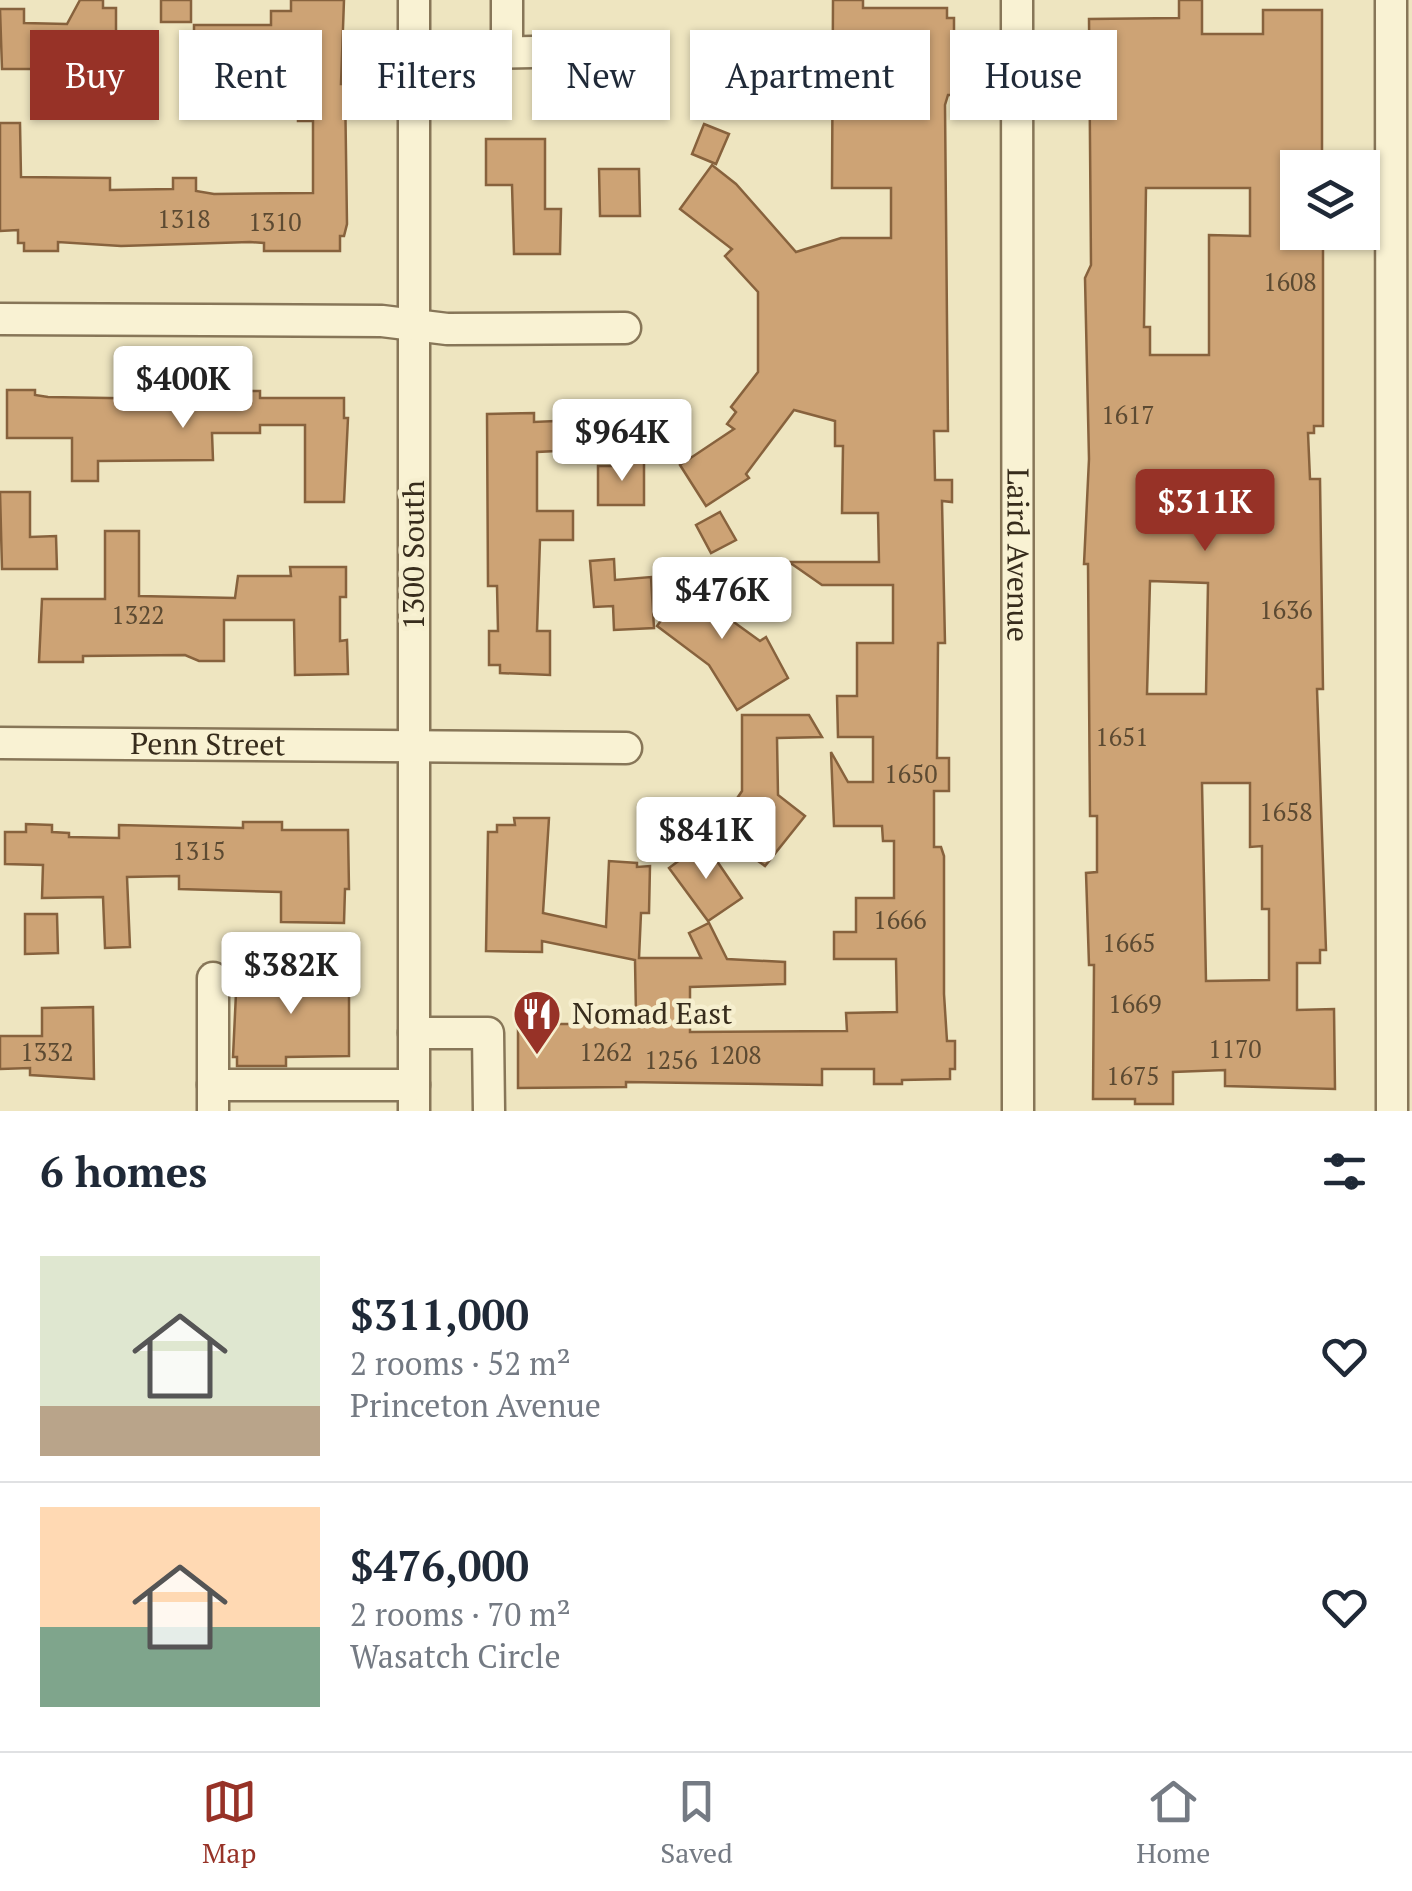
<!DOCTYPE html>
<html lang="en">
<head>
<meta charset="utf-8">
<style>
	body { margin:0; font-family:"PT Serif",serif; background:#f2f2f3; color:#1f2937; height:100vh; display:flex; flex-direction:column; font-size:38px; white-space:nowrap }
	* { box-sizing:border-box; margin:0 }
	p { font-size:32px; color:#747a83 }
	.icon { flex:none; width:55px; height:55px; fill:none; stroke:currentColor; stroke-width:2; stroke-linecap:round; stroke-linejoin:round }
	.map { position:relative; height:1111px; overflow:hidden }
	.details { display:flex; flex-direction:column; background:#fff; flex:1 }
	.details>* { flex:none }
	.top-card { position:absolute; left:30px; top:30px; width:1352px; height:90px; display:flex; gap:20px }
	.tools { position:absolute; left:1280px; top:150px; display:grid; gap:20px }
	.tools a { display:grid; place-items:center; width:100px; height:100px; border-radius:0px; background:#fff; box-shadow:0 2px 8px #0004; font-size:50px }
	.price { position:absolute; translate:-50% -85px; padding:0 22px; border-radius:10px; background:#fff; color:#222; font-size:32px; line-height:65px; filter:drop-shadow(0 2px 5px #0008) }
	.price::after { content:''; position:absolute; left:50%; top:60px; width:30px; height:22px; margin-left:-15px; background:inherit; clip-path:polygon(0 0,100% 0,50% 100%) }
	.price.selected { background:#973227; color:#fff }
	ul { padding:0; list-style:none }
	li { display:flex; align-items:center; gap:30px; height:250px; padding:0 40px }
	li+li { border-top:2px solid #e0e1e3 }
	li span { display:grid; place-items:center; flex:none; width:280px; height:200px; border-radius:0px; color:#555 }
	li>.icon { margin-inline-start:auto }
	span .icon { width:120px; height:120px; fill:#fffc; stroke-width:1 }
	li b { font-size:42px }
	h2 { display:flex; justify-content:space-between; align-items:center; height:120px; padding:0 40px; font-size:42px }
	.chip { padding:0 35px; border-radius:0px; background:#fff; box-shadow:0 2px 8px #0004; font-size:35px; line-height:90px }
	.chip.selected { background:#973227; color:#fff }
	.tab-bar { display:flex; justify-content:space-around; align-items:center; height:140px; border-top:2px solid #e0e1e3; background:#fff; font-size:28px; color:#747a83 }
	.tab-bar a { display:grid; justify-items:center; gap:5px }
	.tab-bar .selected { color:#973227 }
	.map>svg:first-child { display:block }
	.building { fill:#cda375; stroke:#87623d; stroke-width:2.5; fill-rule:evenodd }
	.lines { fill:none; stroke-linecap:round; stroke-linejoin:round }
	.minor-casing { stroke:#877658; stroke-width:35 }
	.minor { stroke:#f9f2d3; stroke-width:30 }
	.labels { text-anchor:middle; stroke-width:9; stroke-linejoin:round; paint-order:stroke }
	.number-label { font-size:25px; fill:#5c4a32 }
	.street-label { font-size:30px; fill:#372c1c; stroke:#f6efcf }
	.poi-label { font-size:30px; fill:#372c1c; stroke:#f6efcf; text-anchor:start }
</style>
</head>
<body>
<div class="map">
<svg width="1412" height="1111" viewBox="0 0 1412 1111">
	<rect width="100%" height="100%" fill="#eee5c0"/>
	<g class="building">
		<polygon points="80,0 103,0 103,8 116,8 116,33 125,33 125,61 102,61 103,81 92,89 81,89 70,82 70,69 2,69 0,9 24,9 24,23 67,24"/>
		<rect x="161" y="0" width="30" height="22"/>
		<polygon points="291,0 344,0 341,84 345,84 347,224 344,236 340,236 340,251 264,251 264,243 250,242 121,246 58,242 58,251 24,251 24,243 18,243 18,230 0,231 0,123 20,123 21,177 110,178 110,190 173,189 173,178 196,178 196,191 214,194 313,193 313,121 298,121 298,58 194,58 194,25 271,25 271,11 291,11"/>
		<polygon points="833,0 863,0 863,8 947,8 947,18 954,18 954,95 948,95 945,105 948,431 934,431 935,480 952,480 952,502 942,501 945,643 938,643 937,758 949,758 949,791 934,791 934,847 941,847 944,856 944,994 947,1041 955,1041 955,1069 950,1069 950,1079 902,1080 902,1084 874,1084 874,1069 822,1069 822,1085 626,1082 626,1087 518,1088 518,1024 586,1024 586,1017 636,1016 635,960 542,941 542,952 486,951 488,832 497,832 497,825 515,825 514,818 549,818 543,913 606,927 609,861 637,863 637,867 650,866 649,913 641,913 639,958 701,958 689,933 709,923 727,959 785,962 785,984 690,987 690,1032 847,1031 846,1013 897,1012 896,959 834,959 834,932 856,932 856,898 894,898 894,841 883,841 882,826 834,826 831,752 848,782 873,782 873,737 838,737 837,696 857,696 857,643 893,643 893,585 822,585 789,562 879,562 878,513 842,513 843,446 835,446 835,421 794,410 746,474 749,478 706,506 680,465 734,429 727,424 736,412 731,407 758,372 758,292 725,256 732,249 680,209 712,165 736,184 796,252 841,238 891,238 891,188 832,188"/>
		<path d="M1179 0H1202V34H1263V10H1322V168H1298V232H1323V426H1314V433H1308L1310 479H1320L1323 689H1317L1326 950H1320V963H1297V1010L1334 1009 1335 1089 1225 1086V1070L1173 1072V1104H1135V1099H1093L1094 965H1089L1086 873 1097 872V816H1090L1088 564H1084L1089 459 1085 278 1091 265 1089 19 1179 18ZM1146 188H1250V236L1209 235V355H1150V327H1144ZM1150 581 1208 583 1206 694H1147ZM1202 783H1250V847L1262 846V909H1269V980L1206 981Z"/>
		<polygon points="704,124 729,134 716,164 692,154"/>
		<polygon points="486,139 545,139 545,209 561,209 560,254 514,254 512,185 486,185"/>
		<polygon points="599,169 639,169 640,216 600,216"/>
		<polygon points="7,390 35,390 35,395 48,397 168,399 168,406 218,406 218,391 260,391 260,398 344,398 344,418 348,418 344,502 305,502 305,425 260,425 260,433 212,433 213,460 98,461 98,481 72,481 72,438 7,438"/>
		<polygon points="534,413 534,422 555,421 556,451 537,452 537,511 573,511 573,540 540,540 537,631 550,631 550,675 500,673 500,665 489,665 489,631 498,631 497,586 488,586 487,414"/>
		<polygon points="618,460 644,460 644,505 598,505 598,466 618,466"/>
		<polygon points="0,492 30,492 30,537 56,536 57,569 2,569"/>
		<polygon points="720,512 736,540 711,553 696,525"/>
		<polygon points="105,531 139,531 139,596 235,598 238,576 291,576 290,567 346,567 346,597 340,597 340,641 347,640 348,674 295,675 294,620 224,620 224,661 199,661 185,655 83,656 83,662 39,662 42,599 105,599"/>
		<polygon points="614,559 615,580 651,577 654,628 614,630 613,606 594,607 590,561"/>
		<polygon points="702,564 723,579 706,602 760,641 766,637 788,678 737,710 709,665 657,626"/>
		<polygon points="742,715 809,715 822,737 777,738 778,795 805,816 765,866 715,831 742,791"/>
		<polygon points="243,822 282,822 282,830 348,830 349,889 345,889 344,923 281,922 281,892 179,889 179,876 127,877 130,947 105,948 103,897 42,898 43,865 5,864 5,832 26,832 26,824 52,825 52,832 69,833 69,837 119,838 119,825 243,828"/>
		<polygon points="704,842 742,898 708,921 669,868"/>
		<polygon points="25,914 57,914 58,953 25,954"/>
		<polygon points="237,972 349,972 349,1056 286,1057 286,1066 237,1066 237,1057 233,1057"/>
		<polygon points="93,1007 94,1079 30,1075 30,1068 0,1069 0,1036 42,1036 42,1008"/>
	</g>
	<g class="lines">
		<g class="minor-casing">
			<g id="minor">
				<polyline points="414,0 414,1111"/>
				<polyline points="507,0 507,52"/>
				<path id="s1" d="M1017 0 1018 1111"/>
				<polyline points="1391,0 1392,1111"/>
				<polyline points="414,54 533,52"/>
				<polyline points="0,319 382,321 447,329 625,328"/>
				<path id="s2" d="M0 743 626 748"/>
				<polyline points="213,978 213,1085"/>
				<polyline points="414,1033 488,1033 489,1111"/>
				<polyline points="213,1111 213,1085 414,1085"/>
			</g>
		</g>
		<use href="#minor" class="minor"/>
	</g>
	<defs>
		<g id="restaurant-pin" transform="scale(2.5)"><path d="M0 17L-7.5 6A9.5 9.5 0 1 1 7.5 6Z" fill="#973227" stroke="#f6efcf"/><path d="M-5-6h1v4h1v-4h1v4h1v-4h1v5L-1.5 .5V6h-2V.5L-5-1ZM5-6V6H3V1.5H1.5Q1.5-4 5-6Z" fill="#fff"/></g>
	</defs>
	<g fill-rule="evenodd">
		<use href="#restaurant-pin" x="537" y="1014"/>
	</g>
	<g class="labels">
		<g class="number-label">
			<text x="184" y="228">1318</text>
			<text x="275" y="231">1310</text>
			<text x="1290" y="291">1608</text>
			<text x="1128" y="424">1617</text>
			<text x="1286" y="619">1636</text>
			<text x="138" y="624">1322</text>
			<text x="1122" y="746">1651</text>
			<text x="911" y="783">1650</text>
			<text x="1286" y="821">1658</text>
			<text x="199" y="860">1315</text>
			<text x="900" y="929">1666</text>
			<text x="1129" y="952">1665</text>
			<text x="1135" y="1013">1669</text>
			<text x="1235" y="1058">1170</text>
			<text x="47" y="1061">1332</text>
			<text x="606" y="1061">1262</text>
			<text x="735" y="1064">1208</text>
			<text x="671" y="1069">1256</text>
			<text x="1133" y="1085">1675</text>
		</g>
		<g class="street-label">
			<text transform="translate(414 555) rotate(-90)" y="10">1300 South</text>
			<text dy="10" stroke="none"><textPath href="#s1" startOffset="555">Laird Avenue</textPath></text>
			<text dy="10" stroke="none"><textPath href="#s2" startOffset="208">Penn Street</textPath></text>
		</g>
		<g class="poi-label">
			<text x="572" y="1024">Nomad East</text>
		</g>
	</g>
</svg>
<div class="tools">
<a><svg class="icon" aria-label="layers" viewBox="0 0 24 24"><path d="M12 4l9 5-9 5-9-5zM3 14l9 5 9-5"/></svg></a>
</div>
<b class="price" style="left:183px;top:431px">$400K</b>
<b class="price" style="left:622px;top:484px">$964K</b>
<b class="price selected" style="left:1205px;top:554px">$311K</b>
<b class="price" style="left:722px;top:642px">$476K</b>
<b class="price" style="left:706px;top:882px">$841K</b>
<b class="price" style="left:291px;top:1017px">$382K</b>
<div class="top-card">
<a class="chip selected">Buy</a>
<a class="chip">Rent</a>
<a class="chip">Filters</a>
<a class="chip">New</a>
<a class="chip">Apartment</a>
<a class="chip">House</a>
</div>
</div>
<section class="details">
<h2>6 homes<svg class="icon" aria-label="filters" viewBox="0 0 24 24"><path d="M4 7h16M4 17h16"/><circle cx="9" cy="7" r="2"/><circle cx="15" cy="17" r="2"/></svg></h2>
<ul>
<li><span style="background:linear-gradient(#dfe7d0 75%,#b9a48a 0)"><svg class="icon" aria-label="home" viewBox="0 0 24 24"><path d="M3 11l9-7 9 7M6 9v11h12V9"/></svg></span><div><b>$311,000</b><p>2 rooms · 52 m²</p><p>Princeton Avenue</p></div><svg class="icon" aria-label="heart" viewBox="0 0 24 24"><path d="M12 20l-8-8c-3-5 5-10 8-4 3-6 11-1 8 4z"/></svg></li>
<li><span style="background:linear-gradient(#ffd9b3 60%,#7fa58c 0)"><svg class="icon" aria-label="home" viewBox="0 0 24 24"><path d="M3 11l9-7 9 7M6 9v11h12V9"/></svg></span><div><b>$476,000</b><p>2 rooms · 70 m²</p><p>Wasatch Circle</p></div><svg class="icon" aria-label="heart" viewBox="0 0 24 24"><path d="M12 20l-8-8c-3-5 5-10 8-4 3-6 11-1 8 4z"/></svg></li>
</ul>
</section>
<nav class="tab-bar">
<a class="selected"><svg class="icon" aria-label="map" viewBox="0 0 24 24"><path d="M3 6l6-2 6 2 6-2v14l-6 2-6-2-6 2zM9 4v14M15 6v14"/></svg>Map</a>
<a><svg class="icon" aria-label="saved" viewBox="0 0 24 24"><path d="M7 4h10v16l-5-4-5 4z"/></svg>Saved</a>
<a><svg class="icon" aria-label="home" viewBox="0 0 24 24"><path d="M3 11l9-7 9 7M6 9v11h12V9"/></svg>Home</a>
</nav>
</body>
</html>
